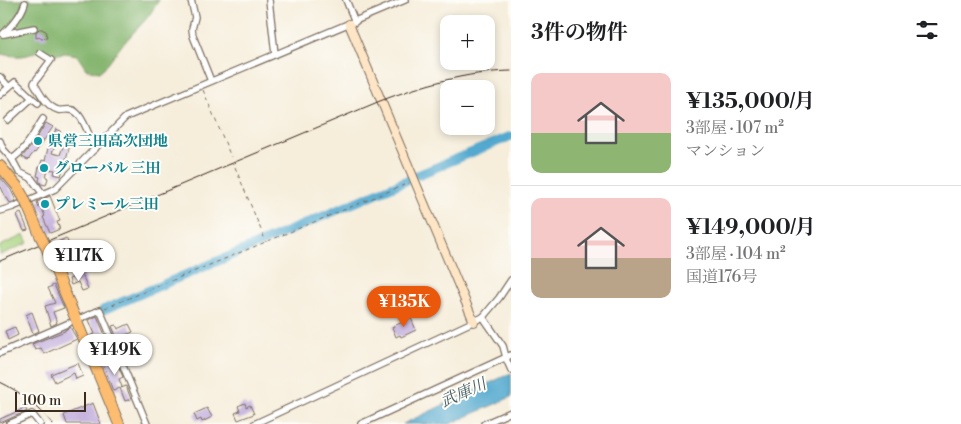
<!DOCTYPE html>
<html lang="ja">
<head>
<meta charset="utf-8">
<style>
	body { margin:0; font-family:"Libre Bodoni","Noto Serif JP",serif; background:#f2f2f2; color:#202124; height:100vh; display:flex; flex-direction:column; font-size:19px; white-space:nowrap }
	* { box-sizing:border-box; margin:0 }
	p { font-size:16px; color:#757577 }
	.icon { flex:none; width:28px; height:28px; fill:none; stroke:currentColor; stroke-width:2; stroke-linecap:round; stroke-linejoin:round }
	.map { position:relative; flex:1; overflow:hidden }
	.details { display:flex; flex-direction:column; background:#fff; width:450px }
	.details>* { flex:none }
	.controls { position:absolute; left:440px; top:15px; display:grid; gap:10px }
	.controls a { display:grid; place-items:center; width:55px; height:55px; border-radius:10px; background:#fff; box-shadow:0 2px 8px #0003; font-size:25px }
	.scale { position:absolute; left:15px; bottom:12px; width:71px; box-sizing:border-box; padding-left:5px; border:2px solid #3b2a1e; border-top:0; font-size:14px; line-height:18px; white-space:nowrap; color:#3b2a1e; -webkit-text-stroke:4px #fdfcf7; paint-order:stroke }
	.price { position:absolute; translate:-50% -42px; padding:0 11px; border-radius:18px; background:#fff; color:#222; font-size:16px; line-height:32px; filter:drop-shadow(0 1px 2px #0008) }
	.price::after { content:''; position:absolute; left:50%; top:30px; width:15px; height:11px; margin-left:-8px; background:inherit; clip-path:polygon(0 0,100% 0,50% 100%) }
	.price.active { background:#ea580c; color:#fff }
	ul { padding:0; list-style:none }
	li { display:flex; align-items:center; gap:15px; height:125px; padding:0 20px }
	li+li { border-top:1px solid #e0e0e0 }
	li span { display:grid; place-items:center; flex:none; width:140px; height:100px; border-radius:10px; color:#555 }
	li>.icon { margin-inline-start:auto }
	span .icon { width:60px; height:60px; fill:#fffc; stroke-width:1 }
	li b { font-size:21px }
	h2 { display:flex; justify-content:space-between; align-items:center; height:60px; padding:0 20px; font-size:21px }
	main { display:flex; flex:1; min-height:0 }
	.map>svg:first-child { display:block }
	.green { fill:#a8d481; stroke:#727f50 }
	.forest { fill:#86b66f; stroke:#607046 }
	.water { fill:#52a9cf; stroke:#466a76 }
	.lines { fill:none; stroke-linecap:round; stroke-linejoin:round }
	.river { stroke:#52a9cf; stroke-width:9 }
	.building { fill:#c0abdc }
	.street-casing { stroke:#7c6e60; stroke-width:8 }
	.secondary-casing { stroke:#7c6e60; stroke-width:10 }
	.highway-casing { stroke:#7c6e60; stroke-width:12 }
	.path { stroke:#7c6e60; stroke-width:1; stroke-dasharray:4 4; stroke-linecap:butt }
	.street { stroke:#fff; stroke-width:5.5 }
	.secondary { stroke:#fee5c5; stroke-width:8 }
	.highway { stroke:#fcbd6f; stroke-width:10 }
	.rail { stroke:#3b2a1e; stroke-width:1 }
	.highway-bridge-casing { stroke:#7c6e60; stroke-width:12; stroke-linecap:butt }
	.highway-bridge { stroke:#fcbd6f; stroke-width:10 }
	.culture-dot { fill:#0f9aa8; stroke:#fdfcf7; stroke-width:2 }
	.labels { text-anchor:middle; stroke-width:4; stroke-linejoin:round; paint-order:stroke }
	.culture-label { font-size:15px; font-weight:bold; fill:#0d838f; stroke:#fdfcf7; text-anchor:start }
	.water-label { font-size:16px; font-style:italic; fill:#445d65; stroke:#fdfcf7 }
</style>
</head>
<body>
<main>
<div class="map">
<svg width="511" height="424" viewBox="0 0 511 424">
	<rect width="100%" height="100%" fill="#fdfcf7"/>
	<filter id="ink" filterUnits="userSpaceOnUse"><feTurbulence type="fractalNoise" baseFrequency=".02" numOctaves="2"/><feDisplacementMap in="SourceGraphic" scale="10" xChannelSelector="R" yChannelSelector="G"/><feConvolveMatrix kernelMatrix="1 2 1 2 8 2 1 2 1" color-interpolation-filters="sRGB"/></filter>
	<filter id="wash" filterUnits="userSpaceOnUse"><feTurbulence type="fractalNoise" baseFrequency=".0096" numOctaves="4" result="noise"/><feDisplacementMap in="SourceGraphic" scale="20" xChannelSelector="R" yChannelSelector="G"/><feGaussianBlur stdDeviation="1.12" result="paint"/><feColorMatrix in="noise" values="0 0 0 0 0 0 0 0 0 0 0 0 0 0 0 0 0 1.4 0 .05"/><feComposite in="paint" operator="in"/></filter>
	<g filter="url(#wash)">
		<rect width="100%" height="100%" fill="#f6edda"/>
		<polygon class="green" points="24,235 28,243 0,255 0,246"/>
		<path class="forest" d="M0 0H159L148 17 122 45 108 64 99 72 86 69 77 55 66 53 51 55 42 49C25 58 19 57 0 54Z"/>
		<polygon class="water" points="511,373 511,397 450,424 403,424"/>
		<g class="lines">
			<g class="river">
				<polyline points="418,175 511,136"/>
				<polyline points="103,310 410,179"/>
			</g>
		</g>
		<g id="blocks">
			<g class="building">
				<polygon points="39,29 43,29 43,30 46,31 47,38 41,39 41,37 36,38 36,32"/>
				<polygon points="46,123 53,127 35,153 34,152 28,160 22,157 33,144"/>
				<polygon points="56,129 61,131 52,153 60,155 64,144 70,145 61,176 54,174 55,170 48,169 46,177 48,178 46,185 41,184 39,180 40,177 37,176 39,167 40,167 42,160 45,161 48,148"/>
				<polygon points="0,177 11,190 16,201 10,203 7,198 6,198 1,187 0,188"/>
				<polygon points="50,196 60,221 57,222 60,229 50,233 43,217 45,216 41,207 39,208 37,202"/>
				<polygon points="21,213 28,230 24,231 17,215"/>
				<polygon points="66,238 73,253 60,258 54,244"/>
				<polygon points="82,274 88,289 82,291 78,282 71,285 69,279"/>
				<polygon points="54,285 64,308 53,312 57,323 51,326 45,306 55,303 48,288"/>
				<polygon points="32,312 39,331 33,334 26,315"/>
				<polygon points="97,316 110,347 106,349 100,337 92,340 90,336 95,334 89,320"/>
				<polygon points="411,318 416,330 401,337 400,335 396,337 392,327"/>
				<polygon points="129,324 133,332 123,336 126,343 129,342 132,351 124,356 120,345 122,344 120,337 117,338 112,326 116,325 118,329"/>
				<polygon points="15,327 18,335 8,340 5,331"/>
				<polygon points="70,327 77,339 44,354 41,348 35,350 32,344 65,331 65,330"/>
				<polygon points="108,355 109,358 114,356 123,377 119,379 122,387 121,388 126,386 131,399 125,401 120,388 113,391 103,363 104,360 103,357"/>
				<polygon points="78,363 83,376 76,379 74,373 55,382 51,374"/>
				<polygon points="93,403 101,424 67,424 64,415"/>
				<polygon points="245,403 246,407 250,405 254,414 238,420 235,413 240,411 238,406"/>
				<polygon points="25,408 27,411 0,423 0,419"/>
				<polygon points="207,408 212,417 202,422 201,419 197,421 194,414"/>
			</g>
		</g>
	</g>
	<g filter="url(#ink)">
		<use href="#blocks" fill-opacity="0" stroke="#7c6e60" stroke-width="1"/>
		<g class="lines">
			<g class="street-casing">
				<g id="street">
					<polyline points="191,0 195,17 192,29 193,36 211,81"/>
					<polyline points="269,0 275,54"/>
					<polyline points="346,0 355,22"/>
					<path d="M3 34C12 25 21 16 25 3"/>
					<polyline points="4,34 34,28"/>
					<path d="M40 53 51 60 34 83C40 93 46 106 58 110 64 111 72 107 77 113 85 120 90 139 95 149"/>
					<polyline points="0,77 9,87 15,82 32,98 38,103"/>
					<polyline points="0,95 9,87"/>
					<polyline points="8,120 32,98"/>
					<polyline points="0,141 3,149 12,159 19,172 31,178 43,194"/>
					<path d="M12 159C26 150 34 133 43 119"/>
					<polyline points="0,211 13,207 55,189 126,117 405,0"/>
					<polyline points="483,317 499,298 511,280"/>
					<polyline points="79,319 100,310 147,424"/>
					<polyline points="0,353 69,323"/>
					<polyline points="9,424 32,414 40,424"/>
					<polyline points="254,424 483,317 503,346 507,361 511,370"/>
					<polyline points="361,424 511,355"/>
					<polyline points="484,424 511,412"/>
				</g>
			</g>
			<g class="secondary-casing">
				<polyline id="secondary" points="349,24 474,322"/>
			</g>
			<g class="highway-casing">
				<g id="highway">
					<polyline points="0,166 17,186 24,198"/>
					<polyline points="28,207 40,235"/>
					<polyline points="46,247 119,424"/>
				</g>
			</g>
			<g class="path">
				<polyline points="203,90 231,157"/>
				<polyline points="235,167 266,242"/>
				<polyline points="105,308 409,183"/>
			</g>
			<use href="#street" class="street"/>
			<use href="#secondary" class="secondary"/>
			<use href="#highway" class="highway"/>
			<g class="rail">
				<path d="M0 261 380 101C422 85 466 72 511 71"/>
				<path d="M0 382C21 392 38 406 53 424"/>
			</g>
			<g class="highway-bridge-casing">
				<g id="highway-bridge">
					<polyline points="24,198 28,207"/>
					<polyline points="40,235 46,247"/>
				</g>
			</g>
			<use href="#highway-bridge" class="highway-bridge"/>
		</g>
	</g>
	<g class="culture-dot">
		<circle cx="38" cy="141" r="5"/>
		<circle cx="44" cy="168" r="5"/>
		<circle cx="45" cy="204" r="5"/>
	</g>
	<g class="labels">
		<g class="culture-label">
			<text x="48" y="146">県営三田高次団地</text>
			<text x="54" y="173">グローバル 三田</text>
			<text x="55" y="209">プレミール三田</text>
		</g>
		<g class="water-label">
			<text transform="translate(463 392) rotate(-24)" y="6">武庫川</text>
		</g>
	</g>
</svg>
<div class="controls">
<a>+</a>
<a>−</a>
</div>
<div class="scale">100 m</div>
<b class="price" style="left:79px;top:282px">¥117K</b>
<b class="price active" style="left:404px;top:328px">¥135K</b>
<b class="price" style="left:115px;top:376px">¥149K</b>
</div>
<section class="details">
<h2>3件の物件<svg class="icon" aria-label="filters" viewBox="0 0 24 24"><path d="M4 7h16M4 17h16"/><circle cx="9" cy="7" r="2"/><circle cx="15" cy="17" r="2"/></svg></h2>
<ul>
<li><span style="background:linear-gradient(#f6c9c9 60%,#8fb573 0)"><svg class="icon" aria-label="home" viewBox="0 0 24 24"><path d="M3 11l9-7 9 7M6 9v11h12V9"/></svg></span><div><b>¥135,000/月</b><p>3部屋 · 107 m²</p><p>マンション</p></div></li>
<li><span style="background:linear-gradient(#f6c9c9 60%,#b9a48a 0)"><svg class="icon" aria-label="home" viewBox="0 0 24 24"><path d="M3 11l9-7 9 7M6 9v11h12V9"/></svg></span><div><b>¥149,000/月</b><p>3部屋 · 104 m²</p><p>国道176号</p></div></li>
</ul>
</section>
</main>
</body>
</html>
